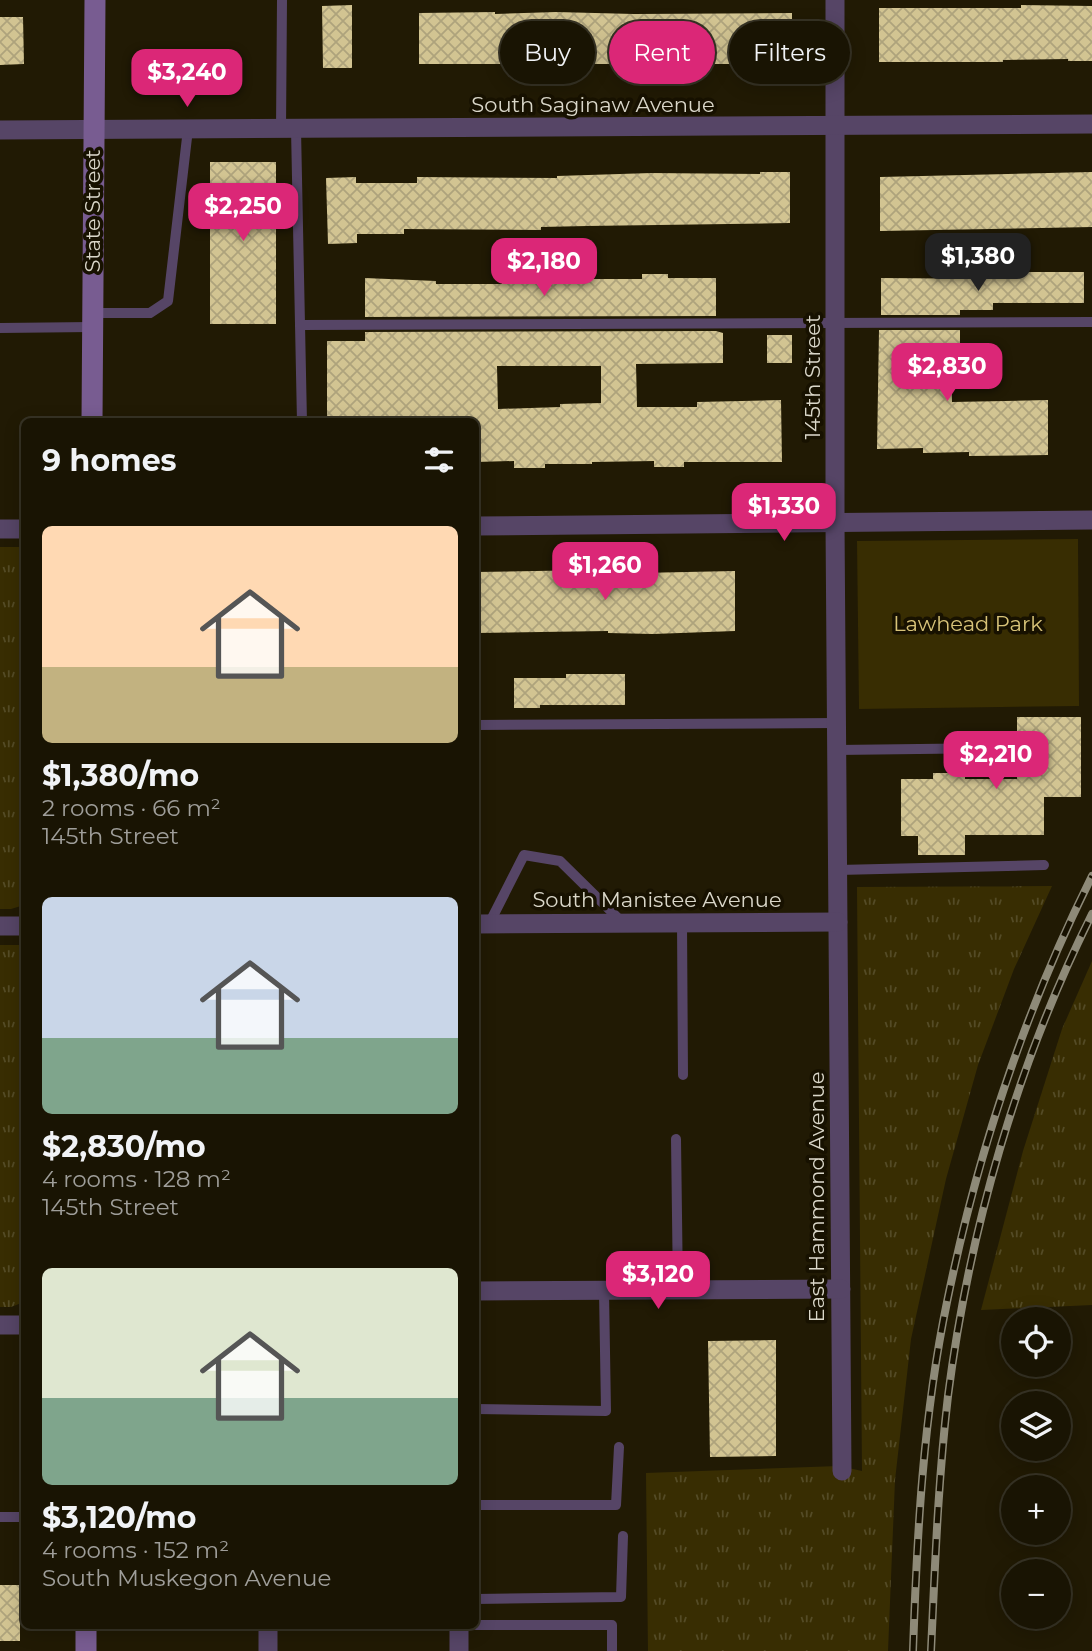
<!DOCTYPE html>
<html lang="en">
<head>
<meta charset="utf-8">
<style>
	body { margin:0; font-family:Montserrat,sans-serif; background:#221d0d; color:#f1f3f6; height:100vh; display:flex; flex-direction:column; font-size:26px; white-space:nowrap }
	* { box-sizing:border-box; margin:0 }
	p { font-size:23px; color:#9f9e9a }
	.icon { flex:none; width:38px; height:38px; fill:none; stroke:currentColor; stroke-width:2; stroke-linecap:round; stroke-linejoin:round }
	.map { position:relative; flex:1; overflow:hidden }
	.sheet { position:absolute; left:21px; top:418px; width:458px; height:1211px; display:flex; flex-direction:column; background:#191403; border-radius:10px; box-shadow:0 4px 18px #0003,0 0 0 2px #373325 }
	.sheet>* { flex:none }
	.guide { position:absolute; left:500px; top:21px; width:486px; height:63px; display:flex; gap:14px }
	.buttons { position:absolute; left:1001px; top:1307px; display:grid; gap:14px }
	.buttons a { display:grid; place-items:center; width:70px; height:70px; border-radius:50%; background:#191403; box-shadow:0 4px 18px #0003,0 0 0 2px #373325; font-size:35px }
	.price { position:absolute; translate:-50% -60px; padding:0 16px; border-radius:14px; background:#db2777; color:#fff; font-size:23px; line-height:46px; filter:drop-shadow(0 2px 4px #0008) }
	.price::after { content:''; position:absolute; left:50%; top:42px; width:21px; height:16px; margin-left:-10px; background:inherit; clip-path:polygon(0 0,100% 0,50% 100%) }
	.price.current { background:#222; color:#fff }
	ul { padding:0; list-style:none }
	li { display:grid; align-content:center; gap:14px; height:371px; padding:0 21px }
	li span { display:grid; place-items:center; height:217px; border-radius:10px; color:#555 }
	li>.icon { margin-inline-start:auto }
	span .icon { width:126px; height:126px; fill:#fffc; stroke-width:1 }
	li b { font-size:30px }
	h2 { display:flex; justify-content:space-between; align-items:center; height:84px; padding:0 21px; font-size:30px }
	.chip { padding:0 24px; border-radius:32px; background:#191403; box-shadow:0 4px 18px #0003,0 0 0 2px #373325; font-size:24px; line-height:63px }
	.chip.current { background:#db2777; color:#fff }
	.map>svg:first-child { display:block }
	.grass { fill:url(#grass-tufts) }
	.park { fill:#382d02 }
	.building { fill:url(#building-cross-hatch); fill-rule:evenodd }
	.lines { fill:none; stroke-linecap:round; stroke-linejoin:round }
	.lane { stroke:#564566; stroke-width:10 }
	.street { stroke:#564566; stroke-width:19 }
	.secondary { stroke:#785c91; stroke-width:21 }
	.rail-casing { stroke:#8e8a78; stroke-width:8 }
	.rail { stroke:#171100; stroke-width:5; stroke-dasharray:16; stroke-linecap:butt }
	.labels { text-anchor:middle; stroke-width:7; stroke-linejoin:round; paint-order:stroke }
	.street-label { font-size:21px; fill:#dad7c9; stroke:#171100 }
	.park-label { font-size:21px; fill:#d8c378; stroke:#171100 }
</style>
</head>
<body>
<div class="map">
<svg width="1092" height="1651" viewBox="0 0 1092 1651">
	<defs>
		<pattern id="grass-tufts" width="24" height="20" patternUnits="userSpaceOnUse" patternTransform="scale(1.75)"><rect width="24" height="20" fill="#382d02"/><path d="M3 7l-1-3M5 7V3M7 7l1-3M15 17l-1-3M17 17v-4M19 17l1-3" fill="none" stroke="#544b26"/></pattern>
		<pattern id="building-cross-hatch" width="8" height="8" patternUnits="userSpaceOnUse" patternTransform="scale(1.75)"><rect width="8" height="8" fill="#d2c492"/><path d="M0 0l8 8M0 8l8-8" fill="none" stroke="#aea37c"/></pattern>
	</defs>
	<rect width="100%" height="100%" fill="#211a04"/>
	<g class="grass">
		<polygon points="0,547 24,547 24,905 11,909 0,909"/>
		<polygon points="1052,886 1014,969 978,1065 946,1179 911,1339 895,1480 888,1651 648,1651 646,1473 839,1466 862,1471 857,887"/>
		<polygon points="0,945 24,945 24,1302 11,1307 0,1307"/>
		<polygon points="1092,961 1092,1305 981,1310 1023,1151 1062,1029"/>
	</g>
	<polygon class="park" points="1078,539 1079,706 859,709 857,541"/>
	<g class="building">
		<polygon points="352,5 352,68 323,68 322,6"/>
		<polygon points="1021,5 1092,6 1092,61 1068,61 1068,59 1003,60 1003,62 879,62 879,8 1021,8"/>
		<polygon points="495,12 495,14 556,12 634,14 792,13 792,64 419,64 419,13"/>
		<polygon points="0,17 23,17 24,64 0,65"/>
		<rect x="210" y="162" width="66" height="162"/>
		<polygon points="760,172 790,172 790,223 587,226 541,227 541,230 404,229 404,234 357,234 357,243 328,244 326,178 356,177 356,183 417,183 417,177 557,178 557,176 651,173 760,174"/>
		<polygon points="1092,172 1092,227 880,231 880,177"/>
		<polygon points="1014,272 1084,272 1084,303 993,303 993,310 960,310 960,315 881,315 881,278 1014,279"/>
		<polygon points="642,274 668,274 668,278 716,278 716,316 365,317 365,278 436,281 436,284 502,284 502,282 551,282 551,279 642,279"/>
		<polygon points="879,330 960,330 960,362 951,362 952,402 1048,400 1048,455 969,456 969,452 923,453 923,448 877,449"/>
		<path d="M716 331 723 333V363L636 364 637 407H697V402L781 400 782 462H684V467H654V461L592 462V464H545V468H514V461L476 462V422H327V341H365V332ZM497 366H601V403L560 404V407L498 409Z"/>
		<rect x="767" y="335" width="25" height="28"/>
		<polygon points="592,570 592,573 638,573 735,571 735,631 653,634 608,633 608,631 476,633 476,572"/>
		<polygon points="566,674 625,674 625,705 540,705 540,708 514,708 514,678 566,678"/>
		<polygon points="1017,717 1081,717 1081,797 1044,797 1044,835 965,835 965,855 918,855 918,836 901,836 901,779 933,779 933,773 965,773 965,779 1017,779"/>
		<polygon points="776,1340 776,1456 710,1457 708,1341"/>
		<rect x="0" y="1585" width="20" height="56"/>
	</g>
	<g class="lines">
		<g class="lane">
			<polyline points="281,129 282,0"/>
			<polyline points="296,129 302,422"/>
			<polyline points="93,313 150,313 168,301 188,129"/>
			<polyline points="300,325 1092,322"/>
			<polyline points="0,328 92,327"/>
			<polyline points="476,725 837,723"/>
			<polyline points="837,750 1000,748"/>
			<polyline points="838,870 1044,865"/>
			<polyline points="682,923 683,1075"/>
			<polyline points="489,924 524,855 560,861 623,923"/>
			<polyline points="676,1139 678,1291"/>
			<polyline points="476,1409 606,1411 604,1291"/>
			<polyline points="476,1505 616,1505 619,1447"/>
			<polyline points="0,1517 24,1517"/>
			<polyline points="476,1599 621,1597 623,1536"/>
			<polyline points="476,1625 612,1625 612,1651"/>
		</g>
		<g class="street">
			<polyline points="835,0 835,523 842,1471"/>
			<polyline points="0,130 1092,124"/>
			<polyline points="476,526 1092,520"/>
			<polyline points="0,529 24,529"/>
			<polyline points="476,924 838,922"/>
			<polyline points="0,926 24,926"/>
			<polyline points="476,1291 841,1289"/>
			<polyline points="0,1325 24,1325"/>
			<polyline points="268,1626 268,1651"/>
			<polyline points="459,1626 459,1651"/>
		</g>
		<g class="secondary">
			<polyline points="92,422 95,0"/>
			<polyline points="86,1651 86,1626"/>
		</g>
		<g class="rail-casing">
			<g id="rail">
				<path d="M913 1651C917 1534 923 1417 947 1302 977 1155 1025 1010 1092 876"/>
				<path d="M931 1651C935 1566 938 1481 948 1396 969 1231 1017 1064 1092 914"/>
			</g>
		</g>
		<use href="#rail" class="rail"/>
	</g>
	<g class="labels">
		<g class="street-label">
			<text x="593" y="112">South Saginaw Avenue</text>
			<text transform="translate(93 211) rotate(-90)" y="7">State Street</text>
			<text transform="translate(813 377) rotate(-90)" y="7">145th Street</text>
			<text x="657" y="907">South Manistee Avenue</text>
			<text transform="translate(817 1197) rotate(-90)" y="7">East Hammond Avenue</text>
		</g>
		<g class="park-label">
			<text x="968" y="631">Lawhead Park</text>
		</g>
	</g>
</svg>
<div class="buttons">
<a><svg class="icon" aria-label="locate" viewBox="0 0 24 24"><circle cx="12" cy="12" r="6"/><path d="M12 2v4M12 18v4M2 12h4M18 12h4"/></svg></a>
<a><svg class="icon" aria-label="layers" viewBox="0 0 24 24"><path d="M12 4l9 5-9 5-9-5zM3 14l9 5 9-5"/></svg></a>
<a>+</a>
<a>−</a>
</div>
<b class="price" style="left:187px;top:109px">$3,240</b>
<b class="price" style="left:243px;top:243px">$2,250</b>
<b class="price current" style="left:978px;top:293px">$1,380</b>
<b class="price" style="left:544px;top:298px">$2,180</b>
<b class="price" style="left:947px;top:403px">$2,830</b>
<b class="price" style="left:784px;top:543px">$1,330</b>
<b class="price" style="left:605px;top:602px">$1,260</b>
<b class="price" style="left:996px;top:791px">$2,210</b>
<b class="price" style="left:658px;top:1311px">$3,120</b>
<div class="guide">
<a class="chip">Buy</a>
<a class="chip current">Rent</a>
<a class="chip">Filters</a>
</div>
<section class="sheet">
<h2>9 homes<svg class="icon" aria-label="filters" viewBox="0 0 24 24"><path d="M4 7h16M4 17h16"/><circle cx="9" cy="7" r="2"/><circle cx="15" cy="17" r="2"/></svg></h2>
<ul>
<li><span style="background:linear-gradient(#ffd9b3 65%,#c2b280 0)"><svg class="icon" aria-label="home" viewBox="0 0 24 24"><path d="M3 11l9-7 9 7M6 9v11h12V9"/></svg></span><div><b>$1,380/mo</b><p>2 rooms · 66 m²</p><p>145th Street</p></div></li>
<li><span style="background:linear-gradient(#c9d6e8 65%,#7fa58c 0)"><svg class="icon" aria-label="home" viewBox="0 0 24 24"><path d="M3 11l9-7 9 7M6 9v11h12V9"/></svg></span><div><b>$2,830/mo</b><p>4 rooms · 128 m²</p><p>145th Street</p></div></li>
<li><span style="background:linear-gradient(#dfe7d0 60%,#7fa58c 0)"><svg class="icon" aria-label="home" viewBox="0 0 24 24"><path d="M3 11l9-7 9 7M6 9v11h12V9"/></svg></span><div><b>$3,120/mo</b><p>4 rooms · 152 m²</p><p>South Muskegon Avenue</p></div></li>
</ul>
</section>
</div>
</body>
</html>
